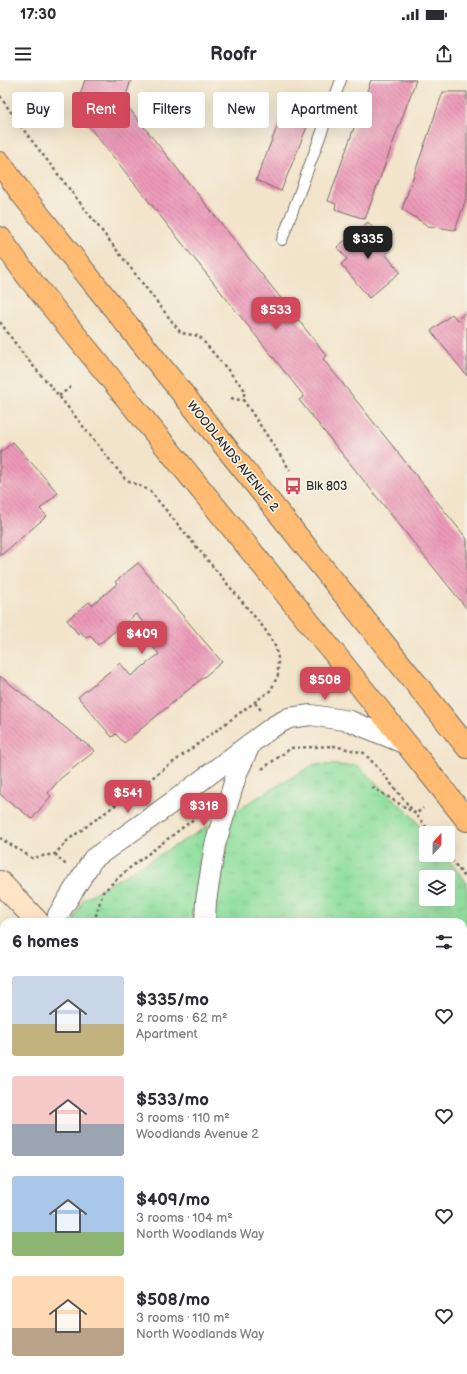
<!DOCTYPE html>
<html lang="en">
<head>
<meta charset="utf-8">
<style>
	body { margin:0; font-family:"Balsamiq Sans",sans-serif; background:#f7f7f7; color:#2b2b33; height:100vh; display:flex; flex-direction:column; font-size:15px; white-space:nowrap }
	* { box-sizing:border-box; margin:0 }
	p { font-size:13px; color:#7c7c81 }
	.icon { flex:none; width:22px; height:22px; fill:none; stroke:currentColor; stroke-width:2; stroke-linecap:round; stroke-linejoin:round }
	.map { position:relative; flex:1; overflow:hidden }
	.sheet { position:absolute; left:0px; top:838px; width:467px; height:456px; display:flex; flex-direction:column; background:#fff; border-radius:12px 12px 0 0; box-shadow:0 4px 16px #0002 }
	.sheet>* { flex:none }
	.guide { position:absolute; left:12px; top:12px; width:443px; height:36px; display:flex; gap:8px }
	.needle { width:26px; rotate:22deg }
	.buttons { position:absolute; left:419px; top:746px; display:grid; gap:8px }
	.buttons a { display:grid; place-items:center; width:36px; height:36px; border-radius:4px; background:#fff; box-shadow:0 4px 16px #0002; font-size:20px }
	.price { position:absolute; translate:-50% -34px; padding:0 9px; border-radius:8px; background:#d1495b; color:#fff; font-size:13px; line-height:26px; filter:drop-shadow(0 1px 2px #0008) }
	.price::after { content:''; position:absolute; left:50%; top:24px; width:12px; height:9px; margin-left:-6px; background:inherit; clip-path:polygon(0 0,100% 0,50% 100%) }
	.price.current { background:#222; color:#fff }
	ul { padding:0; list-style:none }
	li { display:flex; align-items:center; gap:12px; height:100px; padding:0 12px }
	li span { display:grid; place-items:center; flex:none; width:112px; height:80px; border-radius:4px; color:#555 }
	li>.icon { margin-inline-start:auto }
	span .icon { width:48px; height:48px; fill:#fffc; stroke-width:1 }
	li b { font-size:17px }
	h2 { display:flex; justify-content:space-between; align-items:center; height:48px; padding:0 12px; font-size:17px }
	.chip { padding:0 14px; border-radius:4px; background:#fff; box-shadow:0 4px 16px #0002; font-size:14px; line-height:36px }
	.chip.current { background:#d1495b; color:#fff }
	.status { display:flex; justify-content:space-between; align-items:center; height:28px; padding:0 20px; background:#fff; direction:ltr }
	.status svg { height:11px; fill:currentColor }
	header { display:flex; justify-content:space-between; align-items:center; height:52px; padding:0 12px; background:#fff; font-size:18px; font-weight:700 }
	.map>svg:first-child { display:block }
	.grass { fill:url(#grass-tufts); stroke:#5e8564; fill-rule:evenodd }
	.building { fill:url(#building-back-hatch) }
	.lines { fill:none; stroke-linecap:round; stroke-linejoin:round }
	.lane-casing { stroke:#716c63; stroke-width:12 }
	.street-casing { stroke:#716c63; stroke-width:22 }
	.secondary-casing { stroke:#716c63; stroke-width:24 }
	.primary-casing { stroke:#716c63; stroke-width:24 }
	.path { stroke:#716c63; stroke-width:2.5; stroke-dasharray:3 3; stroke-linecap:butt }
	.lane { stroke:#fff; stroke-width:10 }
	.street { stroke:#fff; stroke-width:20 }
	.secondary { stroke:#ffe4c6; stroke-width:22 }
	.primary { stroke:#ffbb71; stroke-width:22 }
	.labels { text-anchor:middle; stroke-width:3.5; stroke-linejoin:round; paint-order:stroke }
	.street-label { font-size:12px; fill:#2b2b2b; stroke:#f7f3e8 }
	.poi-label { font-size:12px; fill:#2b2b2b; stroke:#f7f3e8; text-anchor:start }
</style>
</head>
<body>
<div class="status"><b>17:30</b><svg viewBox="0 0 49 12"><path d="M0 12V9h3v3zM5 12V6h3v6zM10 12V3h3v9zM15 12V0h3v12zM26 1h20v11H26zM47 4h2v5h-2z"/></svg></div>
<header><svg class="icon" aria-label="menu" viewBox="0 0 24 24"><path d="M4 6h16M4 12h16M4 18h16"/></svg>Roofr<svg class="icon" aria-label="share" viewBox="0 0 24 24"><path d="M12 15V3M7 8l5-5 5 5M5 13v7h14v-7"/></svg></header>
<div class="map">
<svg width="467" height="1294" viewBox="0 0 467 1294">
	<defs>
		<pattern id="grass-tufts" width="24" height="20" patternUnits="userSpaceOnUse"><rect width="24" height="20" fill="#90df9e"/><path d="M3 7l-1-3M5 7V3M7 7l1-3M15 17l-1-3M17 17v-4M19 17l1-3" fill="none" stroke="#7cc088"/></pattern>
		<pattern id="building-back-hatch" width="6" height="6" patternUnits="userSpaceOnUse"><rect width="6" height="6" fill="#ec99b8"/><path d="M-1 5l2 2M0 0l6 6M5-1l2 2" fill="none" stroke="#bf7d96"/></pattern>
	</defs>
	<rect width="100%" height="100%" fill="#f7f3e8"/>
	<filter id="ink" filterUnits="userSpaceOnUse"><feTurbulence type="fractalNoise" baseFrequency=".025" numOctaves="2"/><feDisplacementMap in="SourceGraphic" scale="8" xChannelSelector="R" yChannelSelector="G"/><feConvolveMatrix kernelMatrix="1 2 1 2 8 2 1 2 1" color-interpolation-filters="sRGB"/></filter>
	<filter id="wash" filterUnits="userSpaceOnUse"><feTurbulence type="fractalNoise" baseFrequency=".012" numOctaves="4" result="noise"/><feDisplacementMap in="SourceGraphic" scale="16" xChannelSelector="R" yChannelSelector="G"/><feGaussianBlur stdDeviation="0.9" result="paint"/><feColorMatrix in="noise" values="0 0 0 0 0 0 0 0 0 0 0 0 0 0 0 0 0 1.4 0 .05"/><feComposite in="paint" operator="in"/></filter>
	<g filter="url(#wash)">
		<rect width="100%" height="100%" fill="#f2e4ca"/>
		<path class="grass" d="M315 684 358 686 412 736 426 753V775H444L467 803V1024L463 1025V842H73L84 819ZM426 797H448V819H426Z"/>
		<g id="blocks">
			<g class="building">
				<polygon points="85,0 131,0 124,22 327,276 323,279 467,459 467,529 299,320 304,316 75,29"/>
				<polygon points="371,0 416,0 365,139 335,129 336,124 328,121"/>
				<polygon points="443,12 467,12 467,116 455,150 428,146 402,129"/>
				<polygon points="283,32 309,42 281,111 256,100"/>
				<polygon points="368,142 390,170 385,174 400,192 369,218 341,184 347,179 337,167"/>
				<polygon points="467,231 467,296 431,251 452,234 457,240"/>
				<polygon points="13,362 58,413 40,429 47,436 0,476 0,373"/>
				<polygon points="138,483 222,582 124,663 116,654 112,657 78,617 120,583 131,596 159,574 152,566 159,561 136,534 98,565 90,555 86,558 81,552 78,554 67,540 89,522 92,525 117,504 115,502"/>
				<polygon points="0,596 95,671 61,698 48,713 51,716 32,739 0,714"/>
			</g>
		</g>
	</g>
	<g filter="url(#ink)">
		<use href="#blocks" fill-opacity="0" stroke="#716c63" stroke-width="1"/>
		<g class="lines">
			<g class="lane-casing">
				<g id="lane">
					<polyline points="282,160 341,0"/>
					<polyline points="463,1042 467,1042"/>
					<polyline points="463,1262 467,1263"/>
				</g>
			</g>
			<g class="street-casing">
				<g id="street">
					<polyline points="57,842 58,835 93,779 174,721 251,663 274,646 289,638 311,635 350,641 406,664"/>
					<polyline points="205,842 206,821 215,765 237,693 250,665"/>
				</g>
			</g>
			<g class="secondary-casing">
				<g id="secondary">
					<polyline points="0,802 38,842"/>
					<polyline points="0,947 4,949"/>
					<polyline points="0,974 4,976"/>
					<polyline points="134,1290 163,1293 195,1294"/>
					<polyline points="86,1294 87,1290"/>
				</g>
			</g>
			<g class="primary-casing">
				<g id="primary">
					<polyline points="0,83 22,114 467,667"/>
					<polyline points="0,158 28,197 334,573 467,740"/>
				</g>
			</g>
			<g class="path">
				<polyline points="0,16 19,44 181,253 199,256 244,309 244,321 290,390"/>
				<polyline points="0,242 23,274 59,316 125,399 150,411 264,548 275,566 278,578 278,595 271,610 68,760 55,774 32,778 0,758"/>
				<polyline points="59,316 72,306"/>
				<polyline points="231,318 244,321"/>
				<polyline points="255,623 261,630"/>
				<polyline points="291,668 334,666 364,673 379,689 431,753"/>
				<polyline points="262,689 291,668"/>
				<polyline points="372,707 416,734 423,728"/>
				<polyline points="55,774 66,785"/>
				<polyline points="448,775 467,800"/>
				<polyline points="94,842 103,812 127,790 203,732"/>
				<polyline points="0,857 4,863"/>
				<polyline points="0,915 4,916"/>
				<polyline points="463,1233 467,1232"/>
				<polyline points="50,1294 51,1290"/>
			</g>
			<use href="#lane" class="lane"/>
			<use href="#street" class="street"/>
			<use href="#secondary" class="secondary"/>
			<use href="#primary" class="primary"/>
		</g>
	</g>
	<defs>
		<g id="bus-bare" transform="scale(1.38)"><path d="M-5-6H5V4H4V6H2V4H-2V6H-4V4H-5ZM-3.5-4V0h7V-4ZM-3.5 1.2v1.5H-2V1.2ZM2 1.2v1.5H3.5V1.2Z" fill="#d1495b" stroke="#f7f3e8" stroke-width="2.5" paint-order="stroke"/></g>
	</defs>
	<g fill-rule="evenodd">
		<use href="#bus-bare" x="293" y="406"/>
	</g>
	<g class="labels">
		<g class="street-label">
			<text transform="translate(233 376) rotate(51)" y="4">WOODLANDS AVENUE 2</text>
		</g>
		<g class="poi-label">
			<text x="306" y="410">Blk 803</text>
		</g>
	</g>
</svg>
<div class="buttons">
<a><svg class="needle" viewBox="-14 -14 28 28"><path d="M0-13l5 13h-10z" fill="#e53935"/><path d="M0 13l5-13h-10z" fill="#7c7c81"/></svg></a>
<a><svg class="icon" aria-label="layers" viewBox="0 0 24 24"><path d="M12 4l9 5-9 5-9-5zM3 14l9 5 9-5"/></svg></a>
</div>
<b class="price current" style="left:368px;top:180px">$335</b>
<b class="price" style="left:276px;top:251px">$533</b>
<b class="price" style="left:142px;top:575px">$409</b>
<b class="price" style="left:325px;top:621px">$508</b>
<b class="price" style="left:128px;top:734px">$541</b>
<b class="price" style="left:204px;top:747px">$318</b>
<div class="guide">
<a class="chip">Buy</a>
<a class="chip current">Rent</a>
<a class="chip">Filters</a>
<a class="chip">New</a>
<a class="chip">Apartment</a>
</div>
<section class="sheet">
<h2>6 homes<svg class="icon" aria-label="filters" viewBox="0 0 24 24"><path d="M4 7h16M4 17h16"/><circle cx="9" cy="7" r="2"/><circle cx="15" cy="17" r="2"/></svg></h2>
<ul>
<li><span style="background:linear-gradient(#c9d6e8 60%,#c2b280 0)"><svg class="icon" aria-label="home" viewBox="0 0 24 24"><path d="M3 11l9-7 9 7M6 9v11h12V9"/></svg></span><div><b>$335/mo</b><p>2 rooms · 62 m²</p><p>Apartment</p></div><svg class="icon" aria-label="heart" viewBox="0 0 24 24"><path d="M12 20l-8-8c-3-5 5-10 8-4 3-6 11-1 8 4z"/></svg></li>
<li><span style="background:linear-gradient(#f6c9c9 60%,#9aa5b1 0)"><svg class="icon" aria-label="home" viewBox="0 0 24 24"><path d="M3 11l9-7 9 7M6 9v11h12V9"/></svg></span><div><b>$533/mo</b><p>3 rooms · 110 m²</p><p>Woodlands Avenue 2</p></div><svg class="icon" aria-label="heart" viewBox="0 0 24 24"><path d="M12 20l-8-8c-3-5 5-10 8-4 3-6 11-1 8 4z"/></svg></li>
<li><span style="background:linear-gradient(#a9c7e8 70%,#8fb573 0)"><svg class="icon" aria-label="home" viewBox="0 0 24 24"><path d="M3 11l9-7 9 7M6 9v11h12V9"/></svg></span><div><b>$409/mo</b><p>3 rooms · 104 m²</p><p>North Woodlands Way</p></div><svg class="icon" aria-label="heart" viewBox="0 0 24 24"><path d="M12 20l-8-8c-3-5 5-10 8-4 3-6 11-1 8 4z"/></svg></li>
<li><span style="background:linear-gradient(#ffd9b3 65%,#b9a48a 0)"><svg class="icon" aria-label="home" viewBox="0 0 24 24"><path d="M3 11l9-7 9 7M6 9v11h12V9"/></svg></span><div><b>$508/mo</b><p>3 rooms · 110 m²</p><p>North Woodlands Way</p></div><svg class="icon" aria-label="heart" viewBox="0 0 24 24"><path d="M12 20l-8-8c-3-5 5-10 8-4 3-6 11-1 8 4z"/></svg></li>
</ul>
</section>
</div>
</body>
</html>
